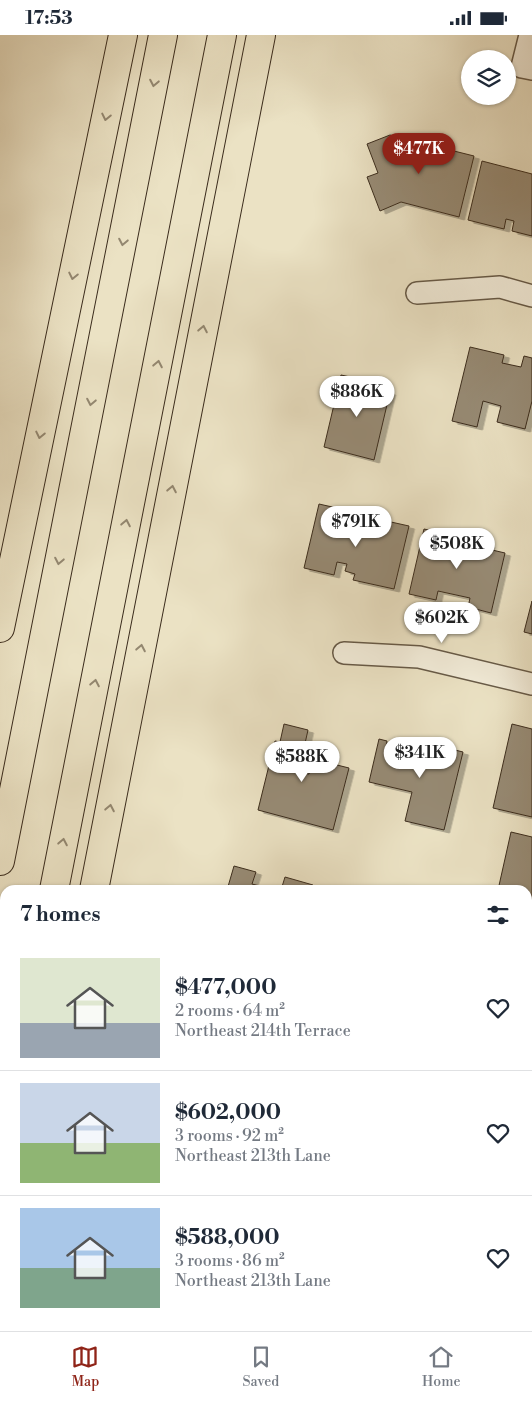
<!DOCTYPE html>
<html lang="en">
<head>
<meta charset="utf-8">
<style>
	body { margin:0; font-family:"Libre Bodoni",serif; background:#f6f6f7; color:#1f2937; height:100vh; display:flex; flex-direction:column; font-size:19px; white-space:nowrap }
	* { box-sizing:border-box; margin:0 }
	p { font-size:16px; color:#747a83 }
	.icon { flex:none; width:28px; height:28px; fill:none; stroke:currentColor; stroke-width:2; stroke-linecap:round; stroke-linejoin:round }
	.map { position:relative; flex:1; overflow:hidden }
	.panel { position:absolute; left:0px; top:850px; width:532px; height:446px; display:flex; flex-direction:column; background:#fff; border-radius:15px 15px 0 0; box-shadow:0 1px 4px #0004 }
	.panel>* { flex:none }
	.controls { position:absolute; left:461px; top:15px; display:grid; gap:10px }
	.controls a { display:grid; place-items:center; width:55px; height:55px; border-radius:50%; background:#fff; box-shadow:0 1px 4px #0004; font-size:25px }
	.price { position:absolute; translate:-50% -42px; padding:0 11px; border-radius:18px; background:#fff; color:#222; font-size:16px; line-height:32px; filter:drop-shadow(0 1px 2px #0008) }
	.price::after { content:''; position:absolute; left:50%; top:30px; width:15px; height:11px; margin-left:-8px; background:inherit; clip-path:polygon(0 0,100% 0,50% 100%) }
	.price.selected { background:#8f2418; color:#fff }
	ul { padding:0; list-style:none }
	li { display:flex; align-items:center; gap:15px; height:125px; padding:0 20px }
	li+li { border-top:1px solid #e0e1e3 }
	li span { display:grid; place-items:center; flex:none; width:140px; height:100px; border-radius:0px; color:#555 }
	li>.icon { margin-inline-start:auto }
	span .icon { width:60px; height:60px; fill:#fffc; stroke-width:1 }
	li b { font-size:21px }
	h2 { display:flex; justify-content:space-between; align-items:center; height:60px; padding:0 20px; font-size:21px }
	.status { display:flex; justify-content:space-between; align-items:center; height:35px; padding:0 25px; background:#fff; direction:ltr }
	.status svg { height:14px; fill:currentColor }
	.tabs { display:flex; justify-content:space-around; align-items:center; height:70px; border-top:1px solid #e0e1e3; background:#fff; font-size:14px; color:#747a83 }
	.tabs a { display:grid; justify-items:center; gap:2px }
	.tabs .selected { color:#8f2418 }
	.map>svg:first-child { display:block }
	.building { fill:#978b74; stroke:#3b2c1d; filter:url(#shadow) }
	.lines { fill:none; stroke-linecap:round; stroke-linejoin:round }
	.street-casing { stroke:#675a47; stroke-width:24 }
	.highway-casing { stroke:#3b2c1d; stroke-width:30 }
	.street { stroke:#f2ecd9; stroke-width:21 }
	.highway { stroke:#ebe2c4; stroke-width:28 }
	.oneway { stroke:#938770 }
</style>
</head>
<body>
<div class="status"><b>17:53</b><svg viewBox="0 0 49 12"><path d="M0 12V9h3v3zM5 12V6h3v6zM10 12V3h3v9zM15 12V0h3v12zM26 1h20v11H26zM47 4h2v5h-2z"/></svg></div>
<div class="map">
<svg width="532" height="1296" viewBox="0 0 532 1296">
	<defs>
		<filter id="shadow"><feDropShadow dx="5.5" dy="3" stdDeviation="0" flood-color="#0004"/></filter>
	</defs>
	<rect width="100%" height="100%" fill="#ebe2c4"/>
	<filter id="stains"><feTurbulence type="fractalNoise" baseFrequency=".004" numOctaves="4"/><feColorMatrix values="0 0 0 0 .2 0 0 0 0 .09 0 0 0 0 .02 0 0 0 .5 -.17"/></filter>
	<radialGradient id="worn" r=".72"><stop offset=".6" stop-color="#630" stop-opacity="0"/><stop offset="1" stop-color="#630" stop-opacity=".3"/></radialGradient>
	<g class="building">
		<polygon points="390,100 474,121 459,182 401,167 380,176 367,142 378,138 367,109"/>
		<polygon points="482,126 532,139 532,201 512,196 514,186 506,184 504,194 468,185"/>
		<polygon points="470,312 504,320 502,328 521,332 524,321 532,323 532,366 525,394 497,387 501,371 483,366 477,392 452,386"/>
		<polygon points="341,340 373,347 371,353 390,357 374,425 324,412"/>
		<polygon points="319,469 350,476 347,487 379,494 382,485 409,491 394,554 353,545 355,539 345,536 347,529 337,527 334,540 304,533"/>
		<polygon points="424,494 489,509 488,514 505,518 491,578 468,572 470,563 438,556 436,565 409,559"/>
		<polygon points="532,566 532,599 524,597"/>
		<polygon points="284,689 308,695 304,713 308,714 302,738 309,739 313,724 349,733 333,795 258,775 275,706 280,707"/>
		<polygon points="512,689 532,694 532,782 493,773"/>
		<polygon points="379,704 387,706 386,712 392,713 393,707 405,710 403,716 416,720 419,706 463,717 444,795 405,786 412,757 369,747"/>
		<polygon points="511,797 532,802 532,889 528,888 528,855 498,855"/>
		<polygon points="234,831 256,837 252,849 275,855 227,855"/>
		<polygon points="285,842 313,850 312,855 281,855"/>
		<polygon points="528,937 530,937 528,945 532,946 531,1000 528,999"/>
		<polygon points="528,1109 532,1110 531,1149 528,1148"/>
		<polygon points="279,1291 316,1291 334,1296 334,1291 359,1291 366,1293 365,1296 278,1296"/>
		<polygon points="417,1291 483,1291 482,1296 436,1296"/>
	</g>
	<g class="lines">
		<g class="street-casing">
			<g id="street">
				<polyline points="530,0 522,32 532,34"/>
				<polyline points="417,258 500,252 532,261"/>
				<polyline points="344,618 419,622 532,649"/>
				<polyline points="528,1059 532,1060"/>
			</g>
		</g>
		<g class="highway-casing">
			<g id="highway">
				<polyline points="0,593 123,0"/>
				<polyline points="0,826 163,0"/>
				<polyline points="54,855 222,0"/>
				<polyline points="94,855 261,0"/>
				<polyline points="0,1127 5,1102"/>
				<polyline points="8,1296 9,1291"/>
			</g>
		</g>
		<use href="#street" class="street"/>
		<use href="#highway" class="highway"/>
	</g>
	<defs><path id="oneway-chevron" d="M-2-3.5L2.5 0L-2 3.5" fill="none" stroke-width="1.6" stroke-linecap="round" stroke-linejoin="round" transform="scale(1.25)"/></defs>
	<g class="oneway">
		<use href="#oneway-chevron" transform="translate(154 48) rotate(101)"/>
		<use href="#oneway-chevron" transform="translate(106 82) rotate(102)"/>
		<use href="#oneway-chevron" transform="translate(123 207) rotate(101)"/>
		<use href="#oneway-chevron" transform="translate(73 241) rotate(102)"/>
		<use href="#oneway-chevron" transform="translate(203 294) rotate(-79)"/>
		<use href="#oneway-chevron" transform="translate(158 329) rotate(-79)"/>
		<use href="#oneway-chevron" transform="translate(91 367) rotate(101)"/>
		<use href="#oneway-chevron" transform="translate(40 400) rotate(102)"/>
		<use href="#oneway-chevron" transform="translate(172 454) rotate(-79)"/>
		<use href="#oneway-chevron" transform="translate(126 488) rotate(-79)"/>
		<use href="#oneway-chevron" transform="translate(59 526) rotate(101)"/>
		<use href="#oneway-chevron" transform="translate(141 613) rotate(-79)"/>
		<use href="#oneway-chevron" transform="translate(95 648) rotate(-79)"/>
		<use href="#oneway-chevron" transform="translate(110 773) rotate(-79)"/>
		<use href="#oneway-chevron" transform="translate(63 807) rotate(-79)"/>
	</g>
	<rect width="100%" height="100%" filter="url(#stains)"/>
	<rect width="100%" height="100%" fill="url(#worn)"/>
</svg>
<div class="controls">
<a><svg class="icon" aria-label="layers" viewBox="0 0 24 24"><path d="M12 4l9 5-9 5-9-5zM3 14l9 5 9-5"/></svg></a>
</div>
<b class="price selected" style="left:419px;top:140px">$477K</b>
<b class="price" style="left:357px;top:383px">$886K</b>
<b class="price" style="left:356px;top:513px">$791K</b>
<b class="price" style="left:457px;top:535px">$508K</b>
<b class="price" style="left:442px;top:609px">$602K</b>
<b class="price" style="left:420px;top:744px">$341K</b>
<b class="price" style="left:302px;top:748px">$588K</b>
<section class="panel">
<h2>7 homes<svg class="icon" aria-label="filters" viewBox="0 0 24 24"><path d="M4 7h16M4 17h16"/><circle cx="9" cy="7" r="2"/><circle cx="15" cy="17" r="2"/></svg></h2>
<ul>
<li><span style="background:linear-gradient(#dfe7d0 65%,#9aa5b1 0)"><svg class="icon" aria-label="home" viewBox="0 0 24 24"><path d="M3 11l9-7 9 7M6 9v11h12V9"/></svg></span><div><b>$477,000</b><p>2 rooms · 64 m²</p><p>Northeast 214th Terrace</p></div><svg class="icon" aria-label="heart" viewBox="0 0 24 24"><path d="M12 20l-8-8c-3-5 5-10 8-4 3-6 11-1 8 4z"/></svg></li>
<li><span style="background:linear-gradient(#c9d6e8 60%,#8fb573 0)"><svg class="icon" aria-label="home" viewBox="0 0 24 24"><path d="M3 11l9-7 9 7M6 9v11h12V9"/></svg></span><div><b>$602,000</b><p>3 rooms · 92 m²</p><p>Northeast 213th Lane</p></div><svg class="icon" aria-label="heart" viewBox="0 0 24 24"><path d="M12 20l-8-8c-3-5 5-10 8-4 3-6 11-1 8 4z"/></svg></li>
<li><span style="background:linear-gradient(#a9c7e8 60%,#7fa58c 0)"><svg class="icon" aria-label="home" viewBox="0 0 24 24"><path d="M3 11l9-7 9 7M6 9v11h12V9"/></svg></span><div><b>$588,000</b><p>3 rooms · 86 m²</p><p>Northeast 213th Lane</p></div><svg class="icon" aria-label="heart" viewBox="0 0 24 24"><path d="M12 20l-8-8c-3-5 5-10 8-4 3-6 11-1 8 4z"/></svg></li>
</ul>
</section>
</div>
<nav class="tabs">
<a class="selected"><svg class="icon" aria-label="map" viewBox="0 0 24 24"><path d="M3 6l6-2 6 2 6-2v14l-6 2-6-2-6 2zM9 4v14M15 6v14"/></svg>Map</a>
<a><svg class="icon" aria-label="saved" viewBox="0 0 24 24"><path d="M7 4h10v16l-5-4-5 4z"/></svg>Saved</a>
<a><svg class="icon" aria-label="home" viewBox="0 0 24 24"><path d="M3 11l9-7 9 7M6 9v11h12V9"/></svg>Home</a>
</nav>
</body>
</html>
